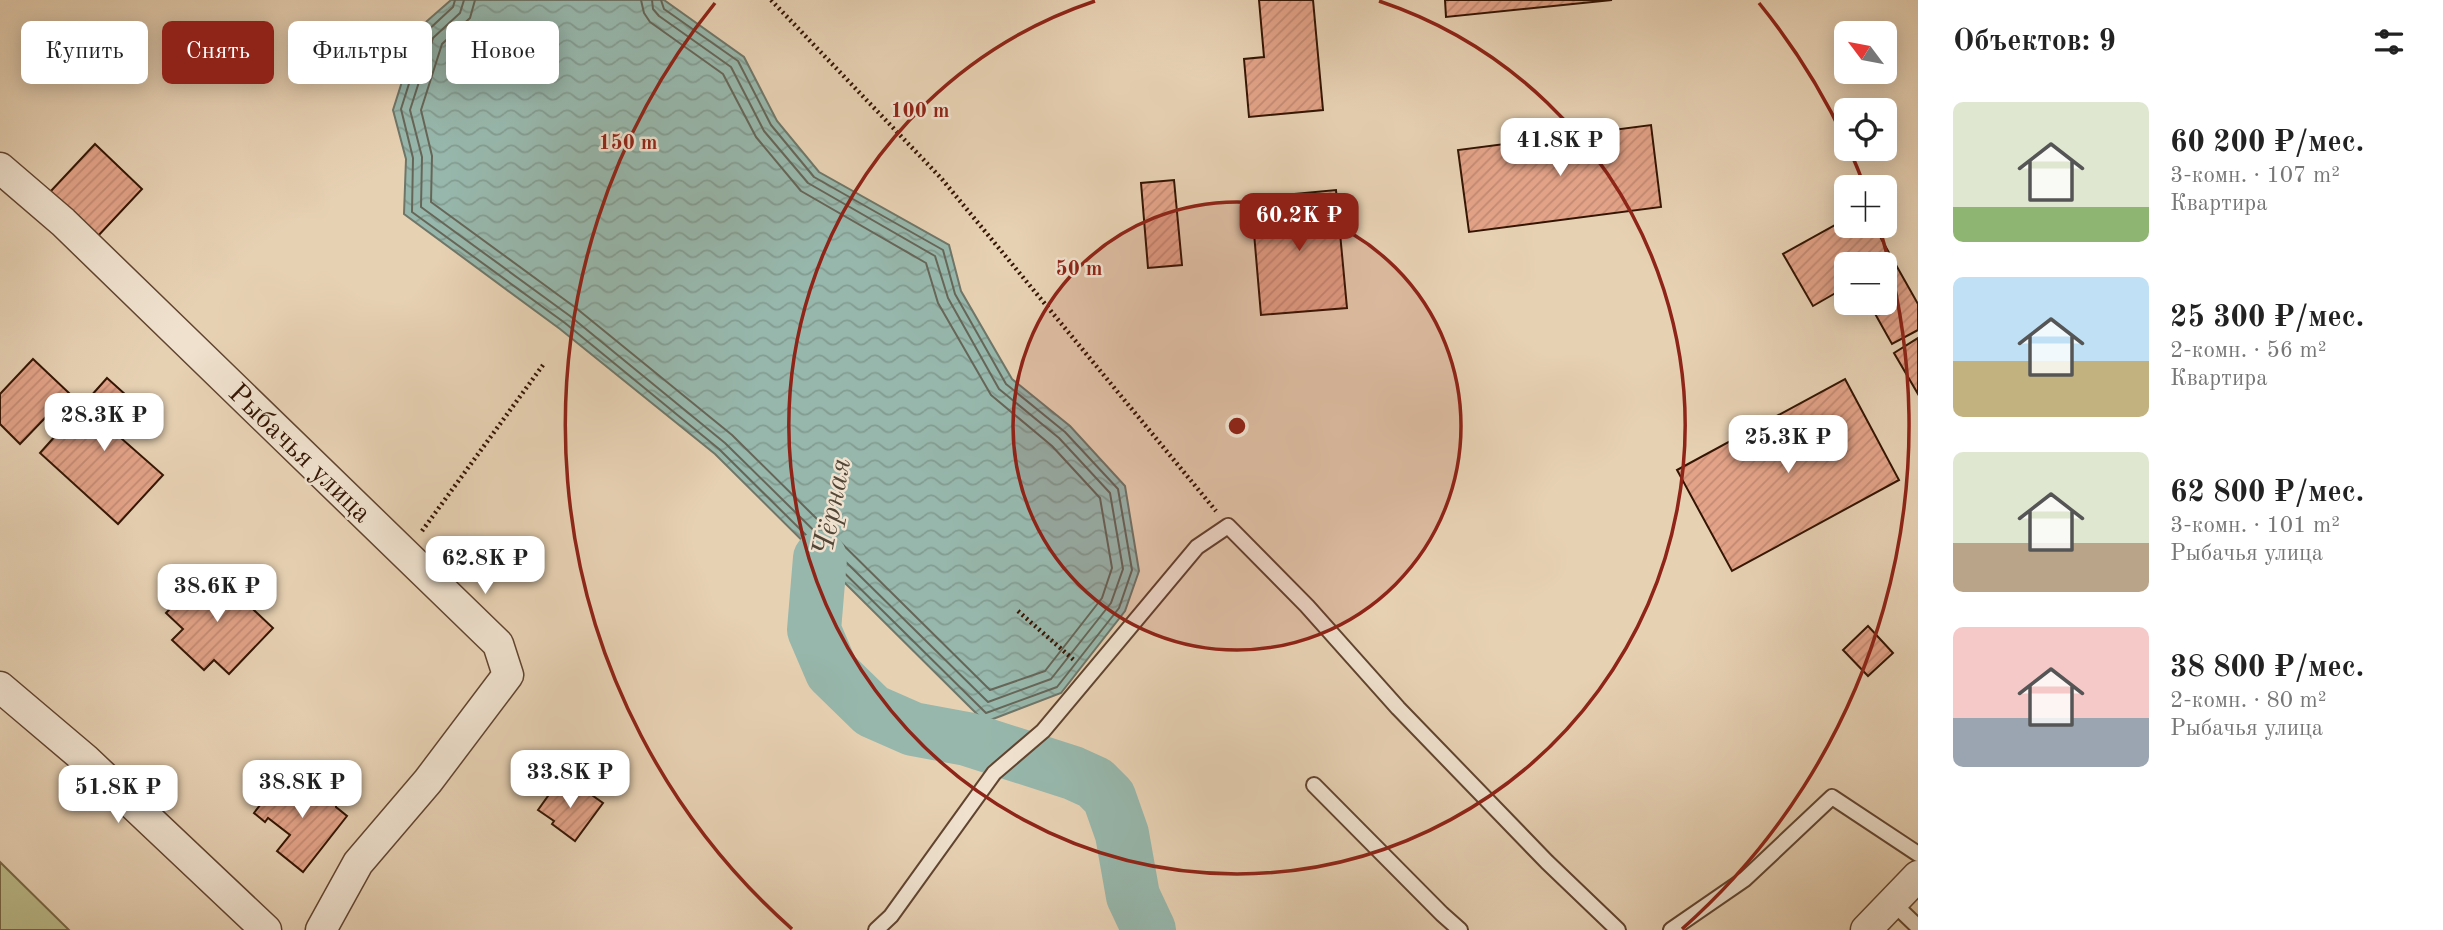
<!DOCTYPE html>
<html lang="ru">
<head>
<meta charset="utf-8">
<style>
	body { margin:0; font-family:"Old Standard TT",serif; background:#f2f2f2; color:#222; height:100vh; display:flex; flex-direction:column; font-size:26px; white-space:nowrap }
	* { box-sizing:border-box; margin:0 }
	p { font-size:23px; color:#767676 }
	.icon { flex:none; width:38px; height:38px; fill:none; stroke:currentColor; stroke-width:2; stroke-linecap:round; stroke-linejoin:round }
	.map { position:relative; flex:1; overflow:hidden }
	.details { display:flex; flex-direction:column; background:#fff; width:525px }
	.details>* { flex:none }
	.guide { position:absolute; left:21px; top:21px; width:665px; height:63px; display:flex; gap:14px }
	.needle { width:46px; rotate:302deg }
	.buttons { position:absolute; left:1834px; top:21px; display:grid; gap:14px }
	.buttons a { display:grid; place-items:center; width:63px; height:63px; border-radius:10px; background:#fff; box-shadow:0 4px 18px #0003; font-size:35px }
	.price { position:absolute; translate:-50% -60px; padding:0 16px; border-radius:14px; background:#fff; color:#222; font-size:23px; line-height:46px; filter:drop-shadow(0 2px 4px #0008) }
	.price::after { content:''; position:absolute; left:50%; top:42px; width:21px; height:16px; margin-left:-10px; background:inherit; clip-path:polygon(0 0,100% 0,50% 100%) }
	.price.current { background:#8f2418; color:#fff }
	ul { padding:0; list-style:none }
	li { display:flex; align-items:center; gap:21px; height:175px; padding:0 35px }
	li span { display:grid; place-items:center; flex:none; width:196px; height:140px; border-radius:10px; color:#555 }
	li>.icon { margin-inline-start:auto }
	span .icon { width:84px; height:84px; fill:#fffc; stroke-width:1 }
	li b { font-size:30px }
	h2 { display:flex; justify-content:space-between; align-items:center; height:84px; padding:0 35px; font-size:30px }
	.chip { padding:0 24px; border-radius:10px; background:#fff; box-shadow:0 4px 18px #0003; font-size:24px; line-height:63px }
	.chip.current { background:#8f2418; color:#fff }
	main { display:flex; flex:1; min-height:0 }
	.map>svg:first-child { display:block }
	.green { fill:#bbba89; stroke:#786846; stroke-width:2 }
	.water { fill:url(#water-waves); stroke:#6f7668; stroke-width:2 }
	.lines { fill:none; stroke-linecap:round; stroke-linejoin:round }
	.shore { stroke:#666658; stroke-width:2 }
	.river { stroke:#97b7ac; stroke-width:54 }
	.building { fill:url(#building-hatch); stroke:#341503; stroke-width:2 }
	.service-casing { stroke:#61442f; stroke-width:18 }
	.minor-casing { stroke:#61442f; stroke-width:33 }
	.path { stroke:#341503; stroke-width:4.5; stroke-dasharray:2 3.5; stroke-linecap:butt }
	.service { stroke:#efe1ce; stroke-width:14 }
	.minor { stroke:#efe1ce; stroke-width:30 }
	.ring { fill:none; stroke:#8f2418; stroke-width:3.5 }
	.labels { text-anchor:middle; stroke-width:5; stroke-linejoin:round; paint-order:stroke }
	.street-label { font-size:28px; fill:#341503; stroke:#efe1ce }
	.water-label { font-size:30px; font-style:italic; fill:#524636; stroke:#efe1ce }
	.centre { fill:#8f2418; stroke:#efe1ce; stroke-width:3.5 }
	.ring-label { font-size:21px; text-anchor:middle; font-weight:bold; fill:#8f2418; stroke:#efe1ce; stroke-width:5; stroke-linejoin:round; paint-order:stroke }
</style>
</head>
<body>
<main>
<div class="map">
<svg width="1918" height="930" viewBox="0 0 1918 930">
	<defs>
		<pattern id="water-waves" width="16" height="10" patternUnits="userSpaceOnUse" patternTransform="scale(1.75)"><rect width="16" height="10" fill="#97b7ac"/><path d="M0 5q4-4 8 0t8 0" fill="none" stroke="#839c92"/></pattern>
		<pattern id="building-hatch" width="6" height="6" patternUnits="userSpaceOnUse" patternTransform="scale(1.75)"><rect width="6" height="6" fill="#e3a388"/><path d="M-1 1l2-2M0 6l6-6M5 7l2-2" fill="none" stroke="#c38b74"/></pattern>
	</defs>
	<rect width="100%" height="100%" fill="#e7d1b3"/>
	<filter id="stains"><feTurbulence type="fractalNoise" baseFrequency=".00286" numOctaves="4"/><feColorMatrix values="0 0 0 0 .2 0 0 0 0 .09 0 0 0 0 .02 0 0 0 .5 -.17"/></filter>
	<radialGradient id="worn" r=".72"><stop offset=".6" stop-color="#630" stop-opacity="0"/><stop offset="1" stop-color="#630" stop-opacity=".3"/></radialGradient>
	<polygon class="green" points="0,862 69,930 0,930"/>
	<polygon class="water" points="451,0 664,0 744,57 777,121 819,172 949,245 961,291 1012,379 1070,426 1125,486 1139,571 1125,611 1061,693 985,722 715,454 560,329 404,214 406,159 393,110 419,28"/>
	<g class="lines">
		<g class="shore">
			<polyline points="455,0 453,7 425,33 401,109 413,158 412,212 565,323 719,449 986,713 1057,687 1119,608 1132,570 1118,489 1065,432 1006,384 955,294 943,250 814,177 771,125 738,61 664,9 661,0"/>
			<polyline points="464,0 460,13 433,38 410,110 422,157 421,207 570,316 725,443 988,702 1051,679 1111,603 1123,569 1110,493 1059,438 999,389 948,298 935,256 808,183 764,131 731,67 659,16 653,9 652,0"/>
			<polyline points="475,0 470,18 442,44 421,110 432,156 431,202 576,308 732,435 990,690 1045,671 1102,598 1112,568 1100,498 1052,446 991,395 938,303 926,263 801,191 756,137 723,74 650,22 644,13 641,0"/>
		</g>
		<polyline class="river" points="820,558 814,630 832,672 872,711 913,729 967,739 1073,773 1095,783 1109,797 1122,834 1133,896 1149,930"/>
	</g>
	<g class="building">
		<polygon points="1259,0 1313,0 1323,110 1249,117 1244,59 1264,57"/>
		<polygon points="1445,0 1612,0 1446,17"/>
		<polygon points="1651,125 1661,207 1469,232 1458,150"/>
		<polygon points="95,144 142,189 97,237 50,192"/>
		<polygon points="1174,180 1182,265 1148,268 1141,183"/>
		<polygon points="1336,190 1347,308 1261,315 1251,198"/>
		<polygon points="1846,219 1846,226 1874,226 1918,304 1918,330 1892,344 1869,303 1885,303 1885,264 1846,264 1846,287 1813,306 1783,254"/>
		<polygon points="1918,338 1918,394 1894,353"/>
		<polygon points="33,359 69,393 20,444 0,424 0,394"/>
		<polygon points="107,378 146,413 122,439 163,475 118,524 40,453"/>
		<polygon points="1845,379 1899,480 1732,571 1677,470"/>
		<polygon points="209,568 273,628 229,674 214,660 204,670 172,640 183,629 166,613"/>
		<polygon points="1868,626 1893,653 1868,676 1843,650"/>
		<polygon points="278,782 293,793 299,785 306,783 313,788 325,784 327,790 336,797 336,807 347,816 303,872 277,851 290,835 268,818 265,822 254,813"/>
		<polygon points="558,782 574,794 579,786 603,803 575,841 552,824 554,821 538,810"/>
	</g>
	<g class="lines">
		<g class="service-casing">
			<g id="service">
				<polyline points="1314,785 1442,914 1460,930"/>
				<polyline points="1893,903 1918,927"/>
				<polyline points="876,930 891,916 994,773 1043,731 1197,547 1228,526 1307,606 1398,708 1547,862 1618,930"/>
				<polyline points="1671,930 1745,879 1832,797 1918,854"/>
			</g>
		</g>
		<g class="minor-casing">
			<g id="minor">
				<polyline points="0,168 63,222 498,644 508,675 428,781 358,863 321,930"/>
				<polyline points="0,687 85,759 266,930"/>
				<polyline points="1866,930 1918,876"/>
			</g>
		</g>
		<g class="path">
			<polyline points="771,0 941,178 1216,511"/>
			<polyline points="422,531 543,365"/>
			<polyline points="1018,611 1075,661"/>
		</g>
		<use href="#service" class="service"/>
		<use href="#minor" class="minor"/>
	</g>
	<circle cx="1237" cy="426" r="224" fill="#8f2418" fill-opacity=".12"/>
	<g class="ring">
		<circle cx="1237" cy="426" r="224"/>
		<path d="M1379 1A448 448 0 1 1 1095 1"/>
		<path d="M792 929A672 672 0 0 1 715 3M1759 3A672 672 0 0 1 1846 142M1851 153A672 672 0 0 1 1864 185M1880 230A672 672 0 0 1 1682 929"/>
	</g>
	<g class="labels">
		<g class="street-label">
			<text transform="translate(301 452) rotate(44)" y="10">Рыбачья улица</text>
		</g>
		<g class="water-label">
			<text transform="translate(831 507) rotate(-79)" y="10">Чёрная</text>
		</g>
	</g>
	<circle cx="1237" cy="426" r="10" class="centre"/>
	<g class="ring-label">
		<text x="920" y="117">100 m</text>
		<text x="628" y="149">150 m</text>
		<text x="1079" y="275">50 m</text>
	</g>
	<rect width="100%" height="100%" filter="url(#stains)"/>
	<rect width="100%" height="100%" fill="url(#worn)"/>
</svg>
<div class="buttons">
<a><svg class="needle" viewBox="-14 -14 28 28"><path d="M0-13l5 13h-10z" fill="#e53935"/><path d="M0 13l5-13h-10z" fill="#767676"/></svg></a>
<a><svg class="icon" aria-label="locate" viewBox="0 0 24 24"><circle cx="12" cy="12" r="6"/><path d="M12 2v4M12 18v4M2 12h4M18 12h4"/></svg></a>
<a>+</a>
<a>−</a>
</div>
<b class="price" style="left:1560px;top:178px">41.8K ₽</b>
<b class="price current" style="left:1299px;top:253px">60.2K ₽</b>
<b class="price" style="left:104px;top:453px">28.3K ₽</b>
<b class="price" style="left:1788px;top:475px">25.3K ₽</b>
<b class="price" style="left:485px;top:596px">62.8K ₽</b>
<b class="price" style="left:217px;top:624px">38.6K ₽</b>
<b class="price" style="left:570px;top:810px">33.8K ₽</b>
<b class="price" style="left:302px;top:820px">38.8K ₽</b>
<b class="price" style="left:118px;top:825px">51.8K ₽</b>
<div class="guide">
<a class="chip">Купить</a>
<a class="chip current">Снять</a>
<a class="chip">Фильтры</a>
<a class="chip">Новое</a>
</div>
</div>
<section class="details">
<h2>Объектов: 9<svg class="icon" aria-label="filters" viewBox="0 0 24 24"><path d="M4 7h16M4 17h16"/><circle cx="9" cy="7" r="2"/><circle cx="15" cy="17" r="2"/></svg></h2>
<ul>
<li><span style="background:linear-gradient(#dfe7d0 75%,#8fb573 0)"><svg class="icon" aria-label="home" viewBox="0 0 24 24"><path d="M3 11l9-7 9 7M6 9v11h12V9"/></svg></span><div><b>60 200 ₽/мес.</b><p>3-комн. · 107 m²</p><p>Квартира</p></div></li>
<li><span style="background:linear-gradient(#bfe0f5 60%,#c2b280 0)"><svg class="icon" aria-label="home" viewBox="0 0 24 24"><path d="M3 11l9-7 9 7M6 9v11h12V9"/></svg></span><div><b>25 300 ₽/мес.</b><p>2-комн. · 56 m²</p><p>Квартира</p></div></li>
<li><span style="background:linear-gradient(#dfe7d0 65%,#b9a48a 0)"><svg class="icon" aria-label="home" viewBox="0 0 24 24"><path d="M3 11l9-7 9 7M6 9v11h12V9"/></svg></span><div><b>62 800 ₽/мес.</b><p>3-комн. · 101 m²</p><p>Рыбачья улица</p></div></li>
<li><span style="background:linear-gradient(#f6c9c9 65%,#9aa5b1 0)"><svg class="icon" aria-label="home" viewBox="0 0 24 24"><path d="M3 11l9-7 9 7M6 9v11h12V9"/></svg></span><div><b>38 800 ₽/мес.</b><p>2-комн. · 80 m²</p><p>Рыбачья улица</p></div></li>
</ul>
</section>
</main>
</body>
</html>
